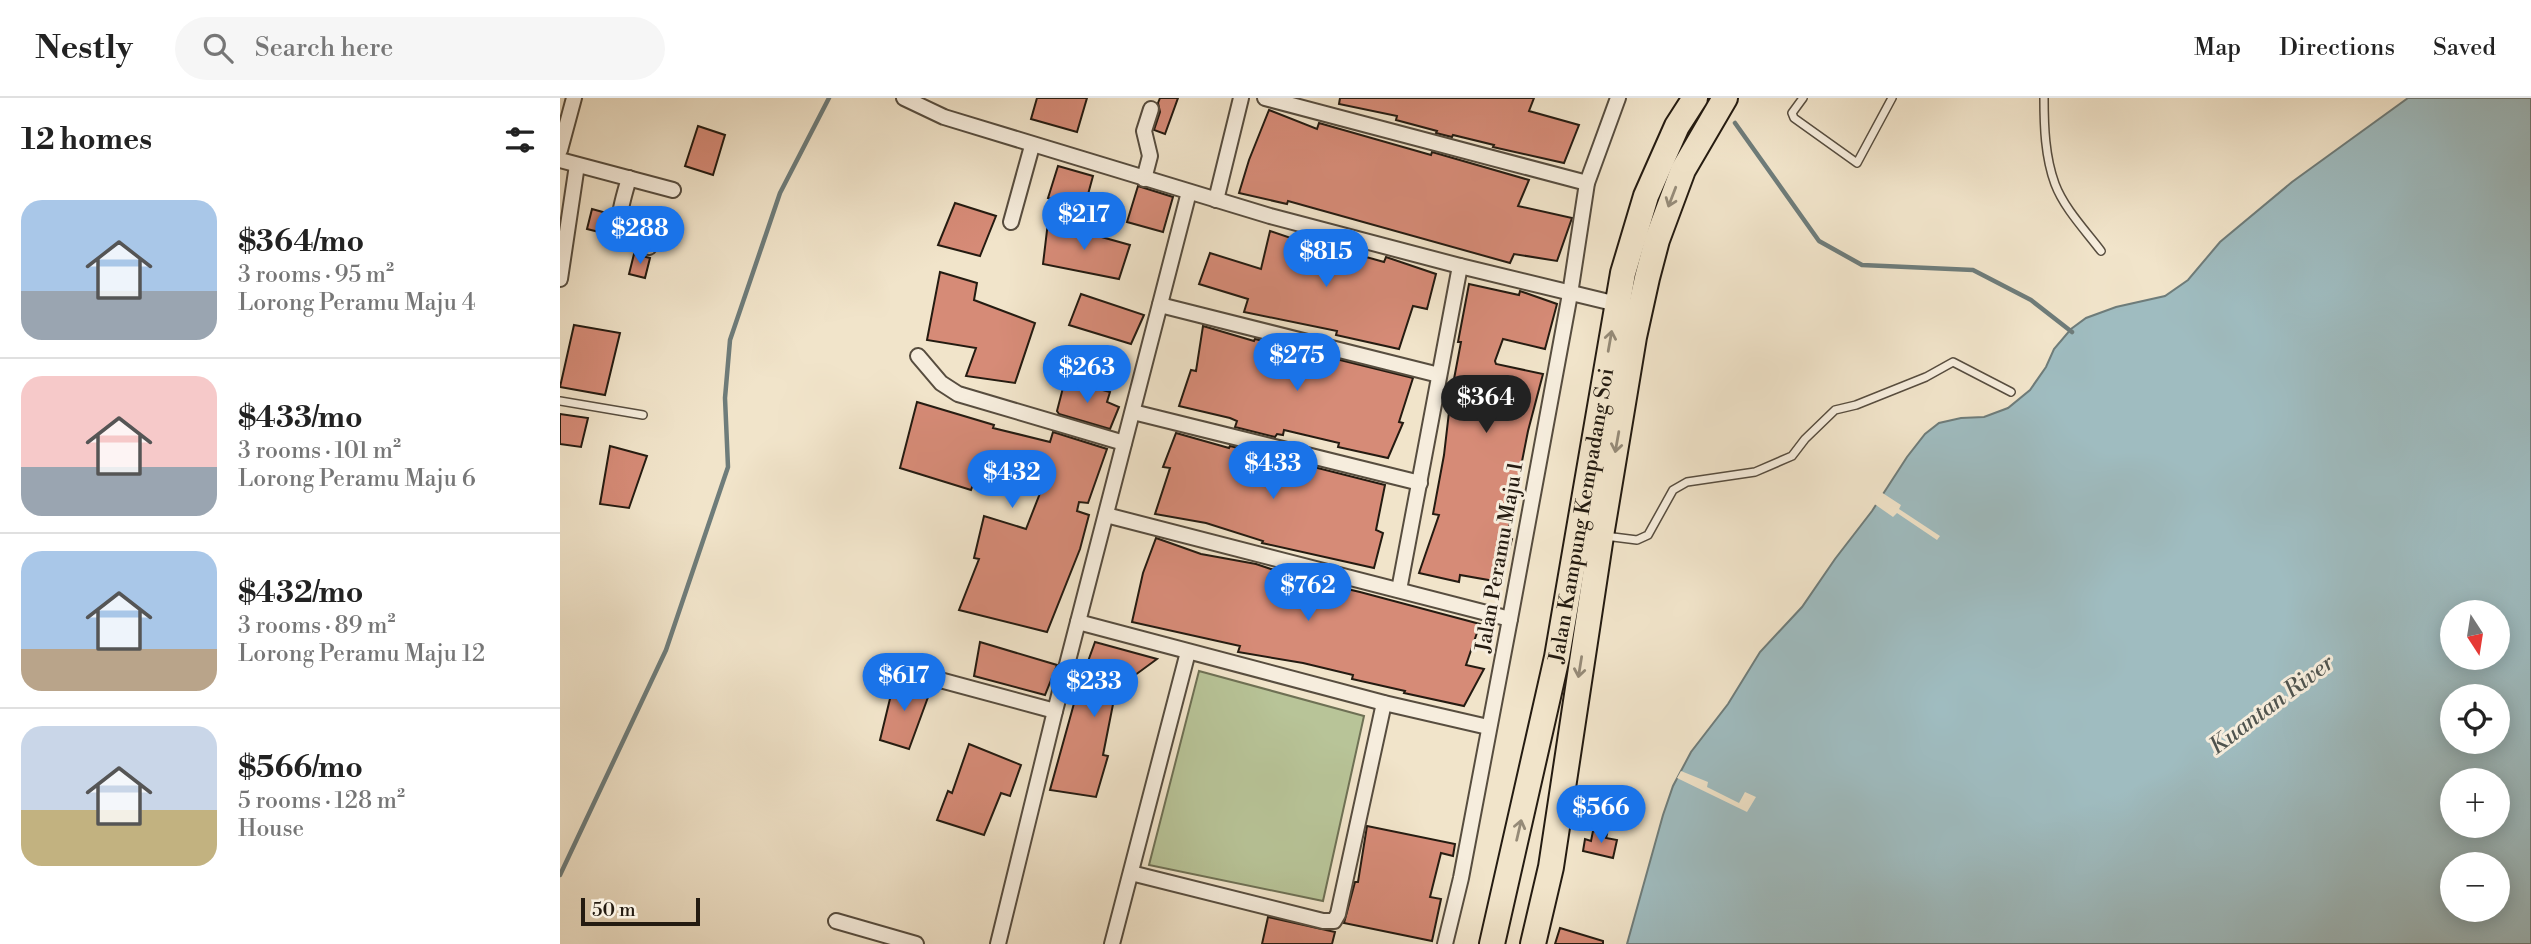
<!DOCTYPE html>
<html lang="en">
<head>
<meta charset="utf-8">
<style>
	body { margin:0; font-family:"Libre Bodoni",serif; background:#f6f6f6; color:#222; height:100vh; display:flex; flex-direction:column; font-size:26px; white-space:nowrap }
	* { box-sizing:border-box; margin:0 }
	p { font-size:23px; color:#767676 }
	.icon { flex:none; width:38px; height:38px; fill:none; stroke:currentColor; stroke-width:2; stroke-linecap:round; stroke-linejoin:round }
	.map { position:relative; flex:1; overflow:hidden }
	.panel { display:flex; flex-direction:column; background:#fff; width:560px }
	.panel>* { flex:none }
	.needle { width:46px; rotate:168deg }
	.fabs { position:absolute; left:1880px; top:502px; display:grid; gap:14px }
	.fabs a { display:grid; place-items:center; width:70px; height:70px; border-radius:50%; background:#fff; box-shadow:0 4px 18px #0003; font-size:35px }
	.scale { position:absolute; left:21px; bottom:18px; width:119px; box-sizing:border-box; padding-left:7px; border:4px solid #241b11; border-top:0; font-size:19px; line-height:24px; white-space:nowrap; color:#241b11; -webkit-text-stroke:5px #f6eddd; paint-order:stroke }
	.price { position:absolute; translate:-50% -60px; padding:0 16px; border-radius:24px; background:#1a73e8; color:#fff; font-size:23px; line-height:46px; filter:drop-shadow(0 2px 4px #0008) }
	.price::after { content:''; position:absolute; left:50%; top:42px; width:21px; height:16px; margin-left:-10px; background:inherit; clip-path:polygon(0 0,100% 0,50% 100%) }
	.price.current { background:#222; color:#fff }
	ul { padding:0; list-style:none }
	li { display:flex; align-items:center; gap:21px; height:175px; padding:0 21px }
	li+li { border-top:2px solid #e0e0e0 }
	li span { display:grid; place-items:center; flex:none; width:196px; height:140px; border-radius:21px; color:#555 }
	li>.icon { margin-inline-start:auto }
	span .icon { width:84px; height:84px; fill:#fffc; stroke-width:1 }
	li b { font-size:30px }
	h2 { display:flex; justify-content:space-between; align-items:center; height:84px; padding:0 21px; font-size:30px }
	header { display:flex; align-items:center; gap:42px; box-sizing:border-box; height:98px; padding:0 35px; background:#fff; border-bottom:2px solid #e0e0e0 }
	header strong { font-size:33px }
	nav { display:flex; gap:38px; margin-inline-start:auto; font-size:24px }
	.search { width:490px; height:63px; background:#f6f6f6; display:flex; align-items:center; gap:18px; box-sizing:border-box; padding:0 24px; border-radius:38px; color:#767676; font-size:26px }
	main { display:flex; flex:1; min-height:0 }
	.map>svg:first-child { display:block }
	.green { fill:#b8c498; stroke:#6e7054; stroke-width:2 }
	.water { fill:#9fbcc0; stroke:#6e7c7a; stroke-width:2; fill-rule:evenodd }
	.pier { fill:#f1e4ca }
	.lines { fill:none; stroke-linecap:round; stroke-linejoin:round }
	.stream { stroke:#6e7c7a; stroke-width:4.5 }
	.building { fill:#d68b77; stroke:#241b11; stroke-width:2 }
	.lane-casing { stroke:#574d3f; stroke-width:10 }
	.street-casing { stroke:#574d3f; stroke-width:18 }
	.highway-casing { stroke:#241b11; stroke-width:28 }
	.lane { stroke:#f6eddd; stroke-width:7 }
	.street { stroke:#f6eddd; stroke-width:14 }
	.highway { stroke:#f1e4ca; stroke-width:24 }
	.oneway { stroke:#958a77 }
	.labels { text-anchor:middle; stroke-width:6; stroke-linejoin:round; paint-order:stroke }
	.street-label { font-size:21px; fill:#241b11; stroke:#f6eddd }
	.water-label { font-size:23px; font-style:italic; fill:#4f534e; stroke:#f6eddd }
</style>
</head>
<body>
<header>
<strong>Nestly</strong>
<div class="search"><svg class="icon" aria-label="search" viewBox="0 0 24 24"><circle cx="10" cy="10" r="6"/><path d="M15 15l6 6"/></svg>Search here</div>
<nav><a>Map</a><a>Directions</a><a>Saved</a></nav>
</header>
<main>
<section class="panel">
<h2>12 homes<svg class="icon" aria-label="filters" viewBox="0 0 24 24"><path d="M4 7h16M4 17h16"/><circle cx="9" cy="7" r="2"/><circle cx="15" cy="17" r="2"/></svg></h2>
<ul>
<li><span style="background:linear-gradient(#a9c7e8 65%,#9aa5b1 0)"><svg class="icon" aria-label="home" viewBox="0 0 24 24"><path d="M3 11l9-7 9 7M6 9v11h12V9"/></svg></span><div><b>$364/mo</b><p>3 rooms · 95 m²</p><p>Lorong Peramu Maju 4</p></div></li>
<li><span style="background:linear-gradient(#f6c9c9 65%,#9aa5b1 0)"><svg class="icon" aria-label="home" viewBox="0 0 24 24"><path d="M3 11l9-7 9 7M6 9v11h12V9"/></svg></span><div><b>$433/mo</b><p>3 rooms · 101 m²</p><p>Lorong Peramu Maju 6</p></div></li>
<li><span style="background:linear-gradient(#a9c7e8 70%,#b9a48a 0)"><svg class="icon" aria-label="home" viewBox="0 0 24 24"><path d="M3 11l9-7 9 7M6 9v11h12V9"/></svg></span><div><b>$432/mo</b><p>3 rooms · 89 m²</p><p>Lorong Peramu Maju 12</p></div></li>
<li><span style="background:linear-gradient(#c9d6e8 60%,#c2b280 0)"><svg class="icon" aria-label="home" viewBox="0 0 24 24"><path d="M3 11l9-7 9 7M6 9v11h12V9"/></svg></span><div><b>$566/mo</b><p>5 rooms · 128 m²</p><p>House</p></div></li>
</ul>
</section>
<div class="map">
<svg width="1971" height="846" viewBox="0 0 1971 846">
	<rect width="100%" height="100%" fill="#f1e4ca"/>
	<filter id="stains"><feTurbulence type="fractalNoise" baseFrequency=".00286" numOctaves="4"/><feColorMatrix values="0 0 0 0 .2 0 0 0 0 .09 0 0 0 0 .02 0 0 0 .5 -.17"/></filter>
	<radialGradient id="worn" r=".72"><stop offset=".6" stop-color="#630" stop-opacity="0"/><stop offset="1" stop-color="#630" stop-opacity=".3"/></radialGradient>
	<polygon class="green" points="639,573 804,618 763,803 589,767"/>
	<path class="water" d="M1848 0H1971V846H1067L1103 717 1113 688 1131 654 1168 606 1200 554 1242 509 1275 461 1312 413 1347 359 1365 336 1379 325 1401 320 1424 319 1448 310 1470 292 1486 269 1494 251 1511 231 1526 220 1556 209 1605 198 1628 182 1660 144 1732 84ZM1892 514H1937V560H1892ZM1892 598H1937V644H1892ZM1892 682H1937V728H1892ZM1892 766H1937V812H1892Z"/>
	<g class="pier">
		<polygon points="1321,394 1341,407 1339,411 1380,438 1377,442 1337,415 1333,419 1313,405"/>
		<polygon points="1121,673 1148,684 1147,689 1179,705 1185,694 1196,699 1187,714 1117,680"/>
	</g>
	<g class="lines">
		<g class="stream">
			<polyline points="1175,25 1259,143 1302,167 1413,172 1471,202 1512,234"/>
			<polyline points="0,777 106,552 168,369 165,300 170,242 220,95 269,0"/>
		</g>
	</g>
	<g class="building">
		<polygon points="477,0 527,0 517,34 471,21"/>
		<polygon points="600,0 618,0 605,36 594,32 600,14 598,5"/>
		<polygon points="780,0 974,0 969,13 1019,27 1004,65 933,49 934,47 893,37 892,39 876,35 877,33 836,22 837,18 779,6"/>
		<polygon points="709,12 757,31 759,25 871,57 872,54 969,82 958,108 1012,120 997,163 954,156 950,165 728,103 727,106 679,95 689,62"/>
		<polygon points="138,28 165,37 153,77 125,68"/>
		<polygon points="498,68 533,78 524,111 488,100"/>
		<polygon points="578,88 613,99 603,134 567,124"/>
		<polygon points="395,105 436,118 420,158 378,147"/>
		<polygon points="32,111 50,116 47,136 27,131"/>
		<polygon points="488,124 570,147 559,181 483,166"/>
		<polygon points="710,133 766,152 767,148 824,164 826,159 876,176 867,211 853,208 839,251 776,237 777,233 684,214 688,201 639,186 650,155 701,171"/>
		<polygon points="74,156 90,160 85,180 69,176"/>
		<polygon points="380,174 417,185 414,202 475,225 455,285 406,278 416,250 367,242"/>
		<polygon points="909,186 959,197 960,193 997,206 985,251 943,241 935,263 936,266 983,276 968,333 947,439 952,441 940,484 900,477 899,484 859,475 879,417 873,416 884,357 891,297 901,244 898,244"/>
		<polygon points="521,196 584,217 571,246 509,227"/>
		<polygon points="14,227 60,235 45,297 0,289"/>
		<polygon points="643,228 694,243 695,241 853,280 839,324 843,325 828,360 778,349 779,345 724,332 723,337 717,336 715,339 675,329 677,323 670,320 619,308 631,272 636,273"/>
		<polygon points="505,282 550,294 547,304 559,309 550,331 499,316 497,313"/>
		<polygon points="357,304 434,327 433,330 490,344 493,334 547,351 528,405 519,404 517,413 529,417 520,451 487,534 399,512 419,461 414,460 424,418 466,431 484,385 420,367 411,392 340,370"/>
		<polygon points="0,316 28,320 21,349 0,346"/>
		<polygon points="616,335 669,350 670,348 825,387 816,432 823,435 814,470 702,445 703,443 646,425 595,416 610,370 603,369"/>
		<polygon points="50,348 87,358 69,410 40,406"/>
		<polygon points="596,440 641,456 696,466 753,485 753,483 800,494 920,526 906,567 924,571 904,608 844,595 845,593 792,581 793,577 743,565 678,554 680,548 572,524 583,475"/>
		<polygon points="420,544 497,567 485,597 414,578"/>
		<polygon points="535,544 597,561 556,591 543,657 548,658 536,699 490,692 518,591"/>
		<polygon points="335,580 371,591 349,651 320,642"/>
		<polygon points="409,646 461,667 450,698 441,695 424,737 377,722 388,693 392,695"/>
		<polygon points="807,728 895,746 893,758 881,755 870,799 881,801 872,843 784,825 795,784 798,784"/>
		<polygon points="1033,733 1047,736 1046,740 1057,742 1053,760 1023,753 1025,741 1031,743"/>
		<polygon points="708,819 775,834 772,846 702,846"/>
		<polygon points="1000,830 1043,843 1043,846 995,846"/>
	</g>
	<g class="lines">
		<g class="lane-casing">
			<g id="lane">
				<polyline points="1243,0 1232,15 1234,20 1297,65 1332,0"/>
				<path d="M1484 0C1484 28 1485 59 1495 86 1504 110 1525 132 1541 153"/>
				<polyline points="0,303 83,317"/>
				<polyline points="1045,438 1077,442 1088,437 1113,392 1127,384 1195,374 1232,358 1245,341 1275,312 1296,307 1366,279 1393,264 1451,294"/>
			</g>
		</g>
		<g class="street-casing">
			<g id="street">
				<polyline points="344,0 384,19 710,118 900,168 1057,206"/>
				<polyline points="705,0 1027,85"/>
				<polyline points="0,52 14,0"/>
				<polyline points="0,62 113,92"/>
				<path d="M69 80C66 91 56 121 61 130 66 139 81 144 89 149"/>
				<polyline points="584,81 590,58 584,33 591,11"/>
				<polyline points="656,102 681,0"/>
				<polyline points="451,124 472,48"/>
				<polyline points="0,181 17,67"/>
				<polyline points="600,207 879,277"/>
				<polyline points="358,258 381,285 398,296 564,345"/>
				<polyline points="573,314 860,385"/>
				<polyline points="546,417 950,521"/>
				<polyline points="839,492 900,168"/>
				<polyline points="518,524 824,605 928,629"/>
				<polyline points="328,568 495,613"/>
				<polyline points="571,775 763,823 774,823 778,816 824,605"/>
				<polyline points="276,823 356,846"/>
				<polyline points="438,846 495,613 629,94"/>
				<polyline points="552,846 628,554"/>
				<polyline points="885,846 901,780 950,521 1010,196 1027,85 1058,0"/>
			</g>
		</g>
		<g class="highway-casing">
			<g id="highway">
				<path id="s1" d="M932 846 997 559 1063 175 1086 98 1117 28 1135 0"/>
				<polyline points="973,846 991,769 1041,438 1074,239 1087,180 1097,142 1123,72 1165,0"/>
			</g>
		</g>
		<use href="#lane" class="lane"/>
		<use href="#street" class="street"/>
		<use href="#highway" class="highway"/>
	</g>
	<defs><path id="oneway-shaft" d="M-6 0H5M1.5-3L5.5 0L1.5 3" fill="none" stroke-width="1.6" stroke-linecap="round" stroke-linejoin="round" transform="scale(1.75)"/></defs>
	<g class="oneway">
		<use href="#oneway-shaft" transform="translate(1112 99) rotate(111)"/>
		<use href="#oneway-shaft" transform="translate(1050 243) rotate(-80)"/>
		<use href="#oneway-shaft" transform="translate(1057 344) rotate(100)"/>
		<use href="#oneway-shaft" transform="translate(1020 569) rotate(99)"/>
		<use href="#oneway-shaft" transform="translate(959 732) rotate(-77)"/>
	</g>
	<g class="labels">
		<g class="street-label">
			<text dy="7" stroke="none"><textPath href="#s1" startOffset="438">Jalan Kampung Kempadang Soi</textPath></text>
			<text transform="translate(939 459) rotate(-80)" y="7">Jalan Peramu Maju 1</text>
		</g>
		<g class="water-label">
			<text transform="translate(1711 606) rotate(-37)" y="8">Kuantan River</text>
		</g>
	</g>
	<rect width="100%" height="100%" filter="url(#stains)"/>
	<rect width="100%" height="100%" fill="url(#worn)"/>
</svg>
<div class="fabs">
<a><svg class="needle" viewBox="-14 -14 28 28"><path d="M0-13l5 13h-10z" fill="#e53935"/><path d="M0 13l5-13h-10z" fill="#767676"/></svg></a>
<a><svg class="icon" aria-label="locate" viewBox="0 0 24 24"><circle cx="12" cy="12" r="6"/><path d="M12 2v4M12 18v4M2 12h4M18 12h4"/></svg></a>
<a>+</a>
<a>−</a>
</div>
<div class="scale">50 m</div>
<b class="price" style="left:524px;top:154px">$217</b>
<b class="price" style="left:80px;top:168px">$288</b>
<b class="price" style="left:766px;top:191px">$815</b>
<b class="price" style="left:737px;top:295px">$275</b>
<b class="price" style="left:527px;top:307px">$263</b>
<b class="price current" style="left:926px;top:337px">$364</b>
<b class="price" style="left:713px;top:403px">$433</b>
<b class="price" style="left:452px;top:412px">$432</b>
<b class="price" style="left:748px;top:525px">$762</b>
<b class="price" style="left:344px;top:615px">$617</b>
<b class="price" style="left:534px;top:621px">$233</b>
<b class="price" style="left:1041px;top:747px">$566</b>
</div>
</main>
</body>
</html>
